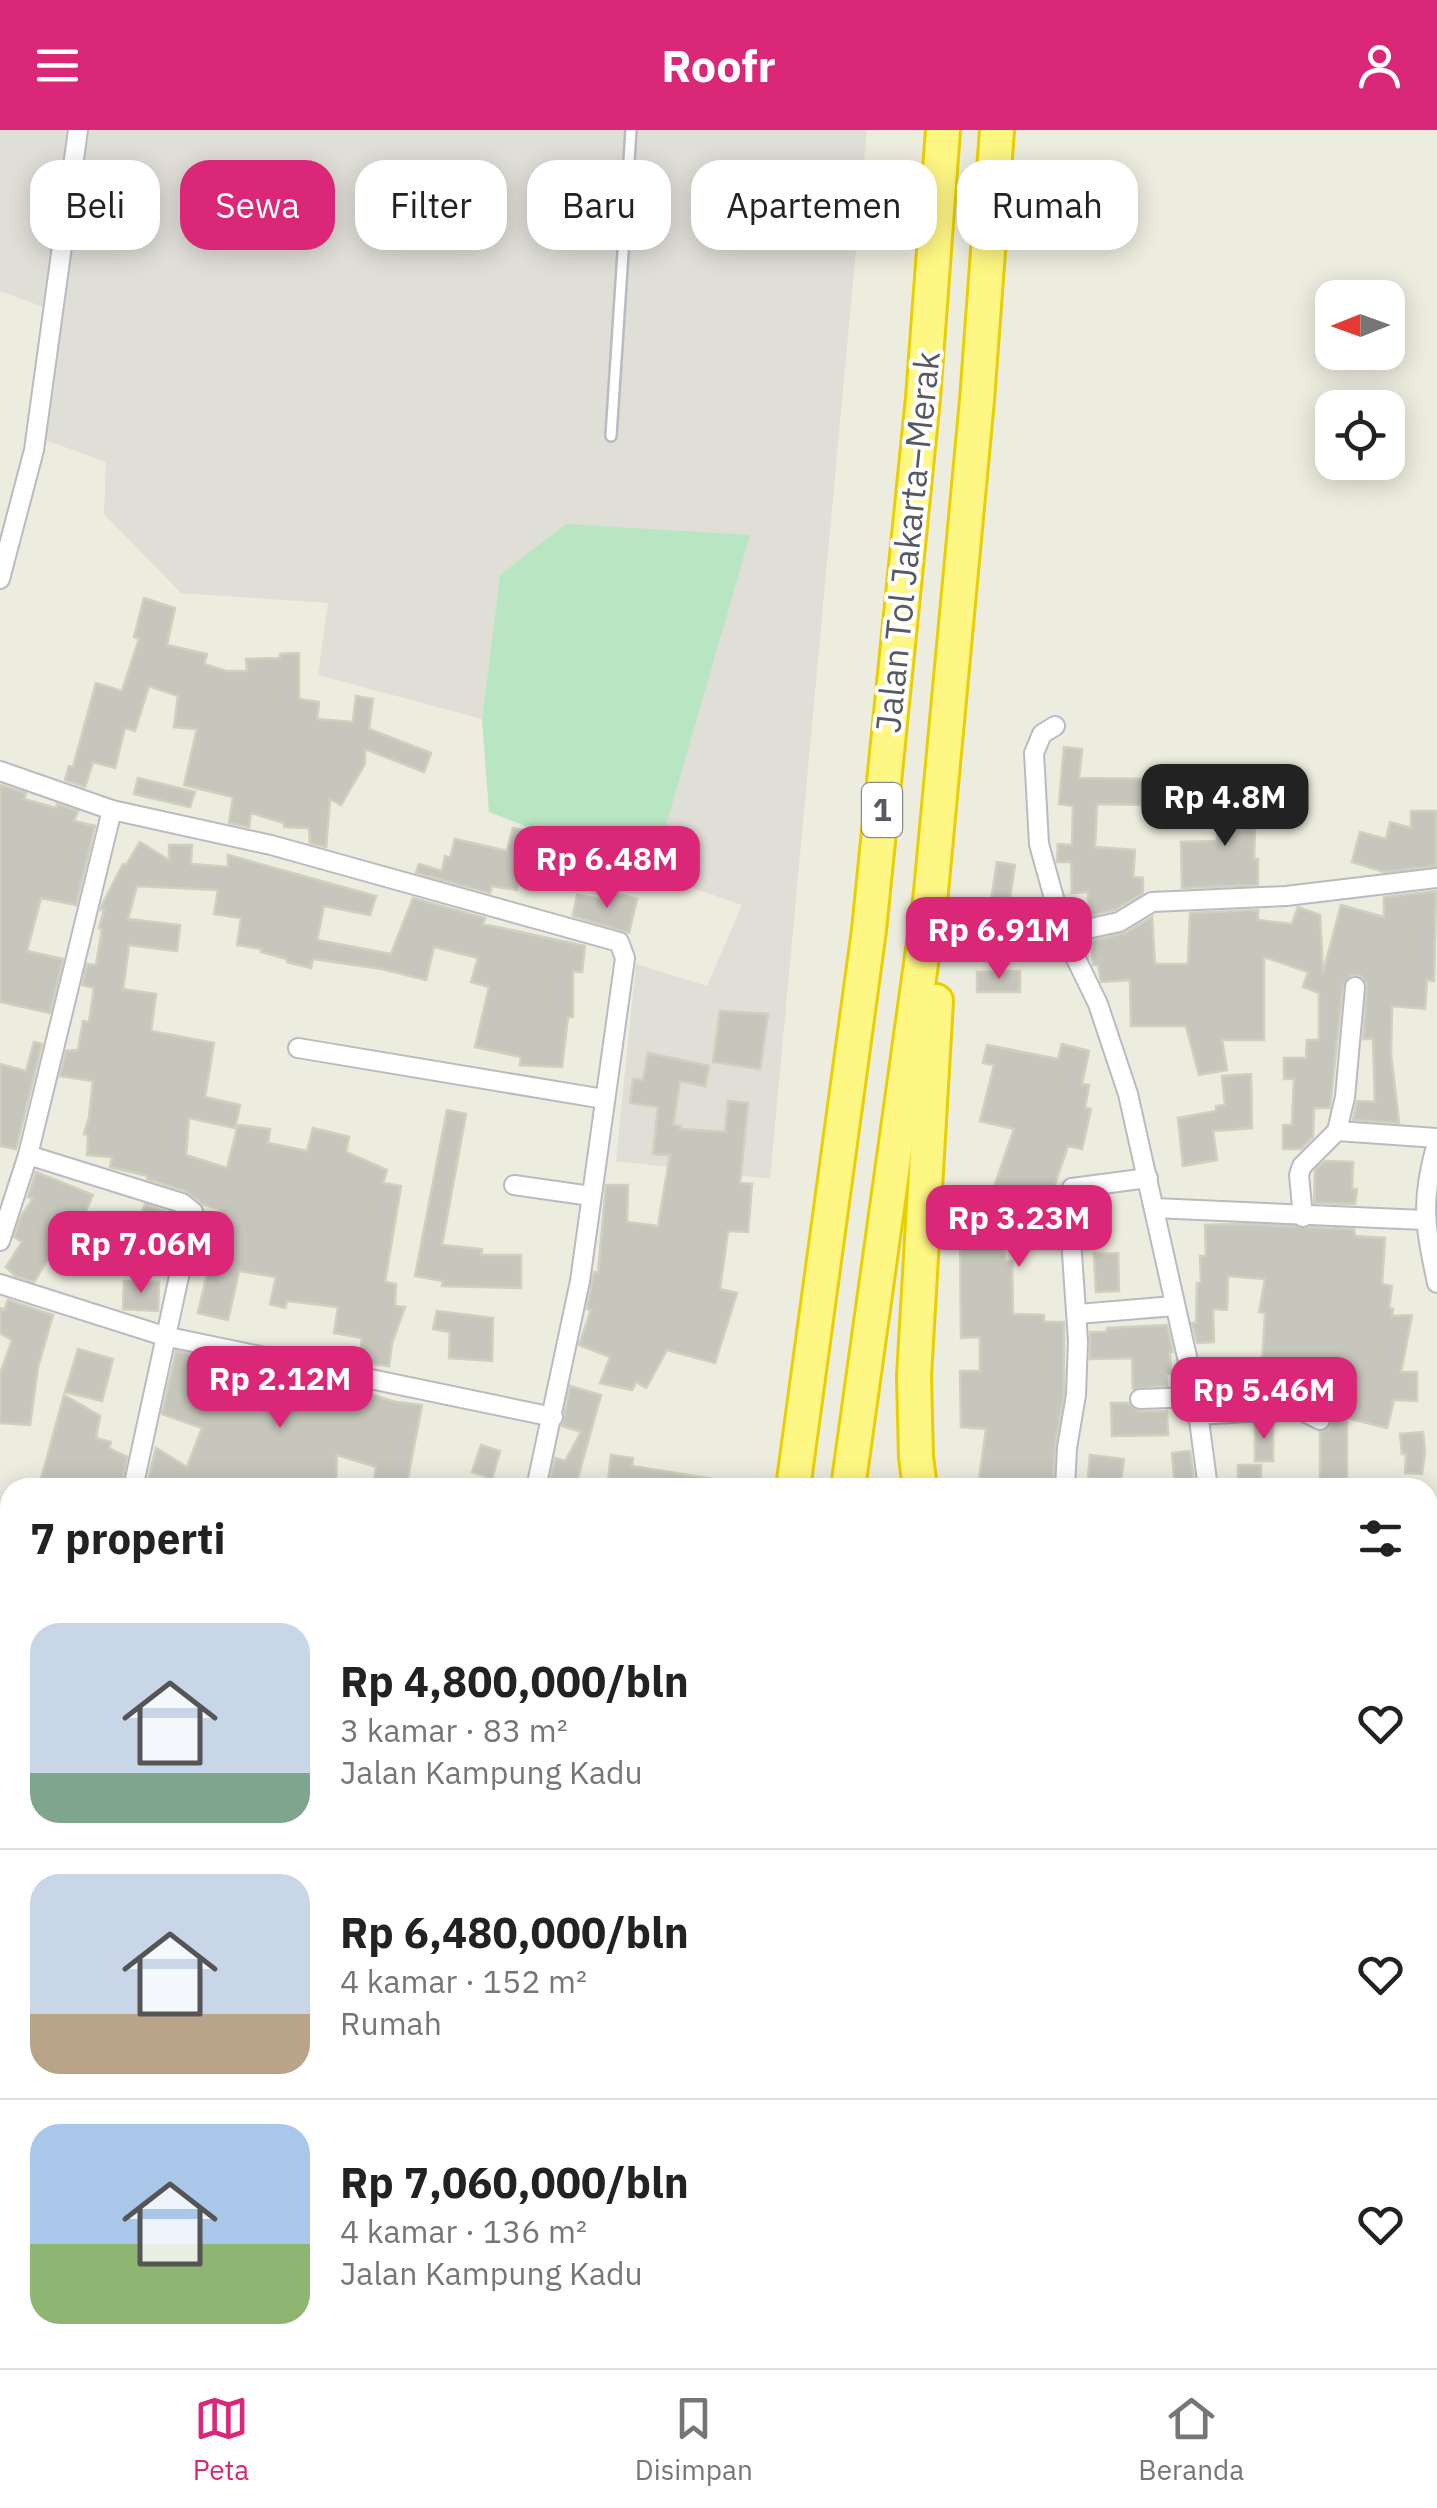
<!DOCTYPE html>
<html lang="id">
<head>
<meta charset="utf-8">
<style>
	body { margin:0; font-family:"IBM Plex Sans",sans-serif; background:#f2f2f2; color:#222; height:100vh; display:flex; flex-direction:column; font-size:38px; white-space:nowrap }
	* { box-sizing:border-box; margin:0 }
	p { font-size:32px; color:#767676 }
	.icon { flex:none; width:55px; height:55px; fill:none; stroke:currentColor; stroke-width:2; stroke-linecap:round; stroke-linejoin:round }
	.map { position:relative; flex:1; overflow:hidden }
	.details { position:absolute; left:0px; top:1348px; width:1438px; height:892px; display:flex; flex-direction:column; background:#fff; border-radius:30px 30px 0 0; box-shadow:0 5px 25px #0003 }
	.details>* { flex:none }
	.banner { position:absolute; left:30px; top:30px; width:1378px; height:90px; display:flex; gap:20px }
	.needle { width:65px; rotate:269deg }
	.fabs { position:absolute; left:1315px; top:150px; display:grid; gap:20px }
	.fabs a { display:grid; place-items:center; width:90px; height:90px; border-radius:20px; background:#fff; box-shadow:0 5px 25px #0003; font-size:50px }
	.price { position:absolute; translate:-50% -85px; padding:0 22px; border-radius:20px; background:#db2777; color:#fff; font-size:32px; line-height:65px; filter:drop-shadow(0 2px 5px #0008) }
	.price::after { content:''; position:absolute; left:50%; top:60px; width:30px; height:22px; margin-left:-15px; background:inherit; clip-path:polygon(0 0,100% 0,50% 100%) }
	.price.current { background:#222; color:#fff }
	ul { padding:0; list-style:none }
	li { display:flex; align-items:center; gap:30px; height:250px; padding:0 30px }
	li+li { border-top:2px solid #e0e0e0 }
	li span { display:grid; place-items:center; flex:none; width:280px; height:200px; border-radius:30px; color:#555 }
	li>.icon { margin-inline-start:auto }
	span .icon { width:120px; height:120px; fill:#fffc; stroke-width:1 }
	li b { font-size:42px }
	h2 { display:flex; justify-content:space-between; align-items:center; height:120px; padding:0 30px; font-size:42px }
	.pill { padding:0 35px; border-radius:30px; background:#fff; box-shadow:0 5px 25px #0003; font-size:35px; line-height:90px }
	.pill.current { background:#db2777; color:#fff }
	header { display:flex; justify-content:space-between; align-items:center; height:130px; padding:0 30px; background:#db2777; color:#fff; font-size:45px; font-weight:700 }
	.tabs { display:flex; justify-content:space-around; align-items:center; height:140px; border-top:2px solid #e0e0e0; background:#fff; font-size:28px; color:#767676 }
	.tabs a { display:grid; justify-items:center; gap:5px }
	.tabs .current { color:#db2777 }
	.map>svg:first-child { display:block }
	.industrial { fill:#dfded7 }
	.green { fill:#b9e6c2 }
	.water { fill:#9cc1ff }
	.building { fill:#c7c6bc; stroke:#d1cfbd; stroke-width:2.5 }
	.lines { fill:none; stroke-linecap:round; stroke-linejoin:round }
	.service-casing { stroke:#babbc2; stroke-width:14 }
	.minor-casing { stroke:#babbc2; stroke-width:22 }
	.tertiary-casing { stroke:#babbc2; stroke-width:28 }
	.motorway-casing { stroke:#ebce00; stroke-width:38 }
	.service { stroke:#fff; stroke-width:9 }
	.minor { stroke:#fff; stroke-width:18 }
	.tertiary { stroke:#fff; stroke-width:22 }
	.motorway { stroke:#fff783; stroke-width:32 }
	.labels { text-anchor:middle; stroke-width:8; stroke-linejoin:round; paint-order:stroke }
	.shield { fill:#fff; stroke:#8a8c90; stroke-width:2.5 }
	.shield-label { font-size:32px; font-weight:bold; fill:#585a61 }
	.street-label { font-size:35px; fill:#585a61; stroke:#fff }
</style>
</head>
<body>
<header><svg class="icon" aria-label="menu" viewBox="0 0 24 24"><path d="M4 6h16M4 12h16M4 18h16"/></svg>Roofr<svg class="icon" aria-label="person" viewBox="0 0 24 24"><circle cx="12" cy="8" r="4"/><path d="M4 21q1-7 8-7t8 7"/></svg></header>
<div class="map">
<svg width="1437" height="2238" viewBox="0 0 1437 2238">
	<rect width="100%" height="100%" fill="#ececdf"/>
	<g class="industrial">
		<polygon points="0,0 867,0 770,1049 616,1031 636,834 707,856 742,775 652,744 749,405 500,445 482,589 318,545 328,473 181,463 104,384 106,332 40,308 60,183 0,161"/>
		<polygon points="0,1604 10,1606 10,1940 0,1969"/>
	</g>
	<polygon class="green" points="566,394 750,405 652,744 489,682 482,589 500,445"/>
	<polygon class="water" points="209,2230 451,2230 456,2238 202,2238"/>
	<g class="building">
		<polygon points="144,468 175,478 167,515 207,524 204,534 226,541 247,541 246,529 280,528 280,524 299,523 299,569 319,572 317,589 353,592 356,566 373,569 369,599 431,623 424,642 365,619 365,634 341,675 330,669 326,717 310,713 309,698 284,697 284,693 251,683 249,697 229,693 233,667 184,655 197,599 174,597 178,566 149,556 135,601 125,598 115,638 93,632 85,657 65,650 69,636 73,637 96,553 122,561 139,509 134,507"/>
		<polygon points="1064,617 1082,619 1079,648 1149,649 1149,644 1173,644 1174,660 1213,658 1214,677 1174,679 1174,690 1150,690 1149,675 1097,674 1095,717 1135,720 1133,747 1143,748 1143,763 1114,780 1089,786 1088,762 1072,763 1071,732 1057,732 1058,714 1072,715 1073,676 1059,674"/>
		<polygon points="138,648 195,662 190,677 134,664"/>
		<polygon points="0,655 26,663 24,669 56,678 57,674 78,681 74,691 95,696 76,775 41,768 27,821 63,829 50,883 0,872"/>
		<polygon points="1218,667 1256,667 1254,729 1258,729 1258,755 1182,758 1181,712 1217,711"/>
		<polygon points="1411,681 1436,681 1436,736 1384,742 1352,732 1360,702 1386,709 1390,692 1411,698"/>
		<polygon points="513,698 533,703 532,709 552,713 550,720 566,723 560,755 519,746 517,760 492,756 490,763 416,743 419,734 442,741 445,726 450,728 455,709 507,721"/>
		<polygon points="140,712 169,730 169,715 192,715 191,734 228,737 228,725 376,766 370,785 324,776 317,810 391,824 413,768 485,788 483,794 585,816 582,842 573,841 573,887 568,887 562,937 520,935 521,927 475,917 489,857 471,852 478,828 434,817 426,850 382,839 313,829 311,838 287,832 287,829 261,822 262,819 237,815 241,788 214,784 218,760 137,756 128,789 180,795 177,821 129,815 123,859 156,864 151,901 214,913 205,967 240,975 235,998 189,988 186,1025 227,1038 238,995 270,999 268,1013 307,1021 313,998 349,1007 346,1022 387,1040 383,1053 401,1056 385,1152 396,1154 395,1176 405,1177 392,1213 389,1236 359,1232 362,1208 334,1203 338,1177 287,1171 285,1178 270,1174 276,1147 239,1141 228,1190 198,1183 209,1135 203,1134 206,1115 220,1079 202,1074 186,1061 147,1049 148,1046 110,1037 112,1027 87,1025 88,1005 84,1004 89,987 93,951 60,946 66,921 78,920 83,891 89,892 94,858 82,855 87,834 96,835 102,799 99,798 104,780 101,780 102,775 123,734 126,735"/>
		<polygon points="997,732 1015,735 1008,780 990,778"/>
		<polygon points="606,761 637,769 629,803 573,786 577,765 605,770"/>
		<polygon points="1436,761 1434,851 1427,850 1425,879 1392,876 1391,924 1399,993 1353,990 1357,971 1375,972 1373,909 1363,909 1367,853 1361,846 1351,845 1343,856 1330,978 1314,978 1313,1007 1301,1019 1283,1019 1283,995 1292,995 1294,949 1284,949 1284,928 1306,928 1307,910 1319,910 1319,863 1303,857 1308,842 1264,827 1264,910 1222,910 1227,940 1199,945 1186,896 1131,896 1130,850 1101,852 1098,835 1093,835 1091,811 1125,803 1152,787 1155,834 1188,834 1190,783 1258,780 1258,790 1292,794 1298,777 1320,785 1323,842 1341,775 1384,787 1384,767"/>
		<polygon points="1020,841 1020,862 977,862 977,842"/>
		<polygon points="720,881 768,884 760,939 713,932"/>
		<polygon points="34,912 42,914 16,1019 0,1016 0,934 26,941"/>
		<polygon points="1062,914 1089,921 1082,954 1089,955 1085,978 1091,979 1082,1019 1068,1016 1042,1092 1004,1079 1002,1121 1004,1121 1005,1131 1012,1131 1013,1184 1044,1185 1044,1192 1064,1192 1064,1264 1055,1317 1053,1358 978,1358 986,1299 961,1297 960,1241 980,1241 980,1207 961,1208 960,1094 981,1095 1014,999 980,991 994,935 983,933 987,915 1058,929"/>
		<polygon points="648,923 709,936 705,956 680,951 673,995 681,996 680,999 725,1002 728,971 748,973 740,1053 752,1054 748,1102 728,1101 720,1159 737,1163 715,1233 667,1220 646,1258 636,1252 632,1260 600,1253 610,1227 579,1215 591,1180 587,1179 594,1142 598,1143 606,1055 628,1055 627,1092 658,1096 670,1025 653,1024 658,977 630,973 633,949 643,950"/>
		<polygon points="1251,944 1252,998 1213,1001 1217,1030 1183,1036 1178,988 1216,981 1216,976 1225,975 1222,946"/>
		<polygon points="447,980 466,984 442,1115 482,1119 481,1125 521,1125 521,1158 442,1156 443,1151 415,1146"/>
		<polygon points="1325,1031 1353,1032 1352,1059 1357,1059 1355,1074 1314,1073 1315,1040"/>
		<polygon points="36,1042 93,1065 73,1112 86,1122 72,1142 50,1126 34,1152 15,1146 6,1137 22,1112 14,1107 21,1086 33,1069 28,1067"/>
		<polygon points="145,1074 179,1087 159,1137 112,1116 121,1097 135,1104"/>
		<polygon points="1243,1094 1354,1099 1355,1106 1385,1108 1382,1154 1392,1156 1389,1178 1393,1179 1392,1186 1412,1185 1401,1242 1417,1242 1417,1271 1394,1270 1387,1298 1347,1288 1347,1358 1320,1358 1320,1302 1328,1300 1332,1290 1326,1279 1298,1267 1243,1270 1246,1257 1261,1255 1265,1183 1259,1182 1265,1149 1228,1146 1227,1180 1213,1179 1214,1212 1197,1213 1192,1193 1196,1193 1197,1153 1201,1153 1200,1126 1206,1126 1205,1095"/>
		<polygon points="1118,1123 1119,1161 1096,1162 1094,1124"/>
		<polygon points="124,1151 159,1152 158,1181 123,1179"/>
		<polygon points="8,1170 53,1185 38,1237 30,1295 0,1293 0,1244 12,1210 0,1203 0,1178 4,1180"/>
		<polygon points="437,1181 493,1188 492,1231 449,1228 450,1202 433,1199"/>
		<polygon points="1167,1195 1173,1222 1170,1222 1171,1244 1166,1244 1167,1256 1133,1259 1132,1228 1090,1229 1090,1202 1107,1202 1107,1198"/>
		<polygon points="78,1219 113,1229 102,1271 65,1262"/>
		<polygon points="176,1221 256,1238 255,1255 296,1261 301,1247 318,1251 316,1255 343,1256 396,1272 422,1275 406,1358 373,1358 376,1337 337,1325 336,1358 146,1358 156,1318 187,1337 202,1298 162,1284"/>
		<polygon points="570,1256 601,1265 575,1358 549,1358 555,1328 565,1331 581,1302 562,1296"/>
		<polygon points="64,1265 100,1286 96,1308 111,1312 109,1318 127,1327 121,1358 56,1358 40,1353"/>
		<polygon points="1111,1273 1128,1273 1139,1281 1167,1281 1168,1305 1112,1306"/>
		<polygon points="1273,1293 1273,1331 1255,1331 1255,1294"/>
		<polygon points="1423,1302 1425,1322 1422,1344 1405,1343 1406,1324 1402,1324 1400,1304"/>
		<polygon points="481,1315 500,1321 492,1349 472,1342"/>
		<polygon points="1190,1321 1195,1358 1175,1358 1172,1323"/>
		<polygon points="611,1325 633,1328 632,1336 714,1349 713,1358 607,1358"/>
		<polygon points="1090,1325 1124,1329 1121,1351 1088,1348"/>
		<rect x="1238" y="1335" width="23" height="23"/>
	</g>
	<g class="lines">
		<g class="service-casing">
			<polyline id="service" points="611,306 631,0"/>
		</g>
		<g class="minor-casing">
			<g id="minor">
				<polyline points="0,449 34,320 78,0"/>
				<polyline points="1055,596 1042,604 1034,623 1039,714 1064,804 1098,874 1128,964 1196,1267 1208,1358"/>
				<polyline points="0,641 112,680 271,715 619,812 625,828 580,1151 536,1358"/>
				<polyline points="1064,804 1119,792 1152,772 1286,766 1437,748"/>
				<polyline points="298,918 604,969"/>
				<polyline points="1337,1001 1437,1008"/>
				<path d="M1437 1013C1420 1071 1425 1096 1437 1153"/>
				<polyline points="28,1025 182,1073 193,1082 133,1358"/>
				<polyline points="514,1055 591,1066"/>
				<polyline points="1154,1078 1424,1090"/>
				<polyline points="1303,1087 1299,1045 1302,1036 1337,1001 1345,967 1355,857"/>
				<polyline points="0,1111 28,1025 112,680"/>
				<polyline points="0,1154 164,1206 553,1287"/>
				<polyline points="1078,1184 1174,1176"/>
				<polyline points="1140,1269 1196,1267"/>
				<polyline points="1198,1285 1298,1279 1320,1290"/>
				<polyline points="1065,1358 1067,1318 1076,1265 1078,1211 1068,1065 1072,1058 1148,1048"/>
				<polyline points="1428,1484 1437,1483"/>
				<polyline points="0,1596 10,1596"/>
				<polyline points="1428,1909 1437,1910"/>
			</g>
		</g>
		<g class="tertiary-casing">
			<g id="tertiary">
				<polyline points="1428,1800 1437,1799"/>
				<polyline points="1311,2230 1311,2238"/>
			</g>
		</g>
		<g class="motorway-casing">
			<g id="motorway">
				<polyline points="793,1358 869,800 923,268 943,0"/>
				<polyline points="848,1358 931,762 977,270 997,0"/>
				<polyline points="920,1358 916,1327 914,1246 936,871"/>
				<polyline points="531,2230 534,2238"/>
				<polyline points="46,2238 53,2230"/>
				<polyline points="108,2238 116,2230"/>
				<polyline points="163,2238 168,2230"/>
				<polyline points="629,2238 631,2230"/>
				<polyline points="683,2238 685,2230"/>
				<polyline points="720,2238 722,2230"/>
			</g>
		</g>
		<use href="#service" class="service"/>
		<use href="#minor" class="minor"/>
		<use href="#tertiary" class="tertiary"/>
		<use href="#motorway" class="motorway"/>
	</g>
	<g class="labels">
		<rect class="shield" x="862" y="653" width="40" height="54" rx="8"/>
		<g class="shield-label">
			<text x="882" y="691">1</text>
		</g>
		<g class="street-label">
			<text transform="translate(908 412) rotate(-84)" y="12">Jalan Tol Jakarta–Merak</text>
		</g>
	</g>
</svg>
<div class="fabs">
<a><svg class="needle" viewBox="-14 -14 28 28"><path d="M0-13l5 13h-10z" fill="#e53935"/><path d="M0 13l5-13h-10z" fill="#767676"/></svg></a>
<a><svg class="icon" aria-label="locate" viewBox="0 0 24 24"><circle cx="12" cy="12" r="6"/><path d="M12 2v4M12 18v4M2 12h4M18 12h4"/></svg></a>
</div>
<b class="price current" style="left:1225px;top:719px">Rp 4.8M</b>
<b class="price" style="left:607px;top:781px">Rp 6.48M</b>
<b class="price" style="left:999px;top:852px">Rp 6.91M</b>
<b class="price" style="left:1019px;top:1140px">Rp 3.23M</b>
<b class="price" style="left:141px;top:1166px">Rp 7.06M</b>
<b class="price" style="left:280px;top:1301px">Rp 2.12M</b>
<b class="price" style="left:1264px;top:1312px">Rp 5.46M</b>
<div class="banner">
<a class="pill">Beli</a>
<a class="pill current">Sewa</a>
<a class="pill">Filter</a>
<a class="pill">Baru</a>
<a class="pill">Apartemen</a>
<a class="pill">Rumah</a>
</div>
<section class="details">
<h2>7 properti<svg class="icon" aria-label="filters" viewBox="0 0 24 24"><path d="M4 7h16M4 17h16"/><circle cx="9" cy="7" r="2"/><circle cx="15" cy="17" r="2"/></svg></h2>
<ul>
<li><span style="background:linear-gradient(#c9d6e8 75%,#7fa58c 0)"><svg class="icon" aria-label="home" viewBox="0 0 24 24"><path d="M3 11l9-7 9 7M6 9v11h12V9"/></svg></span><div><b>Rp 4,800,000/bln</b><p>3 kamar · 83 m²</p><p>Jalan Kampung Kadu</p></div><svg class="icon" aria-label="heart" viewBox="0 0 24 24"><path d="M12 20l-8-8c-3-5 5-10 8-4 3-6 11-1 8 4z"/></svg></li>
<li><span style="background:linear-gradient(#c9d6e8 70%,#b9a48a 0)"><svg class="icon" aria-label="home" viewBox="0 0 24 24"><path d="M3 11l9-7 9 7M6 9v11h12V9"/></svg></span><div><b>Rp 6,480,000/bln</b><p>4 kamar · 152 m²</p><p>Rumah</p></div><svg class="icon" aria-label="heart" viewBox="0 0 24 24"><path d="M12 20l-8-8c-3-5 5-10 8-4 3-6 11-1 8 4z"/></svg></li>
<li><span style="background:linear-gradient(#a9c7e8 60%,#8fb573 0)"><svg class="icon" aria-label="home" viewBox="0 0 24 24"><path d="M3 11l9-7 9 7M6 9v11h12V9"/></svg></span><div><b>Rp 7,060,000/bln</b><p>4 kamar · 136 m²</p><p>Jalan Kampung Kadu</p></div><svg class="icon" aria-label="heart" viewBox="0 0 24 24"><path d="M12 20l-8-8c-3-5 5-10 8-4 3-6 11-1 8 4z"/></svg></li>
</ul>
</section>
</div>
<nav class="tabs">
<a class="current"><svg class="icon" aria-label="map" viewBox="0 0 24 24"><path d="M3 6l6-2 6 2 6-2v14l-6 2-6-2-6 2zM9 4v14M15 6v14"/></svg>Peta</a>
<a><svg class="icon" aria-label="saved" viewBox="0 0 24 24"><path d="M7 4h10v16l-5-4-5 4z"/></svg>Disimpan</a>
<a><svg class="icon" aria-label="home" viewBox="0 0 24 24"><path d="M3 11l9-7 9 7M6 9v11h12V9"/></svg>Beranda</a>
</nav>
</body>
</html>
